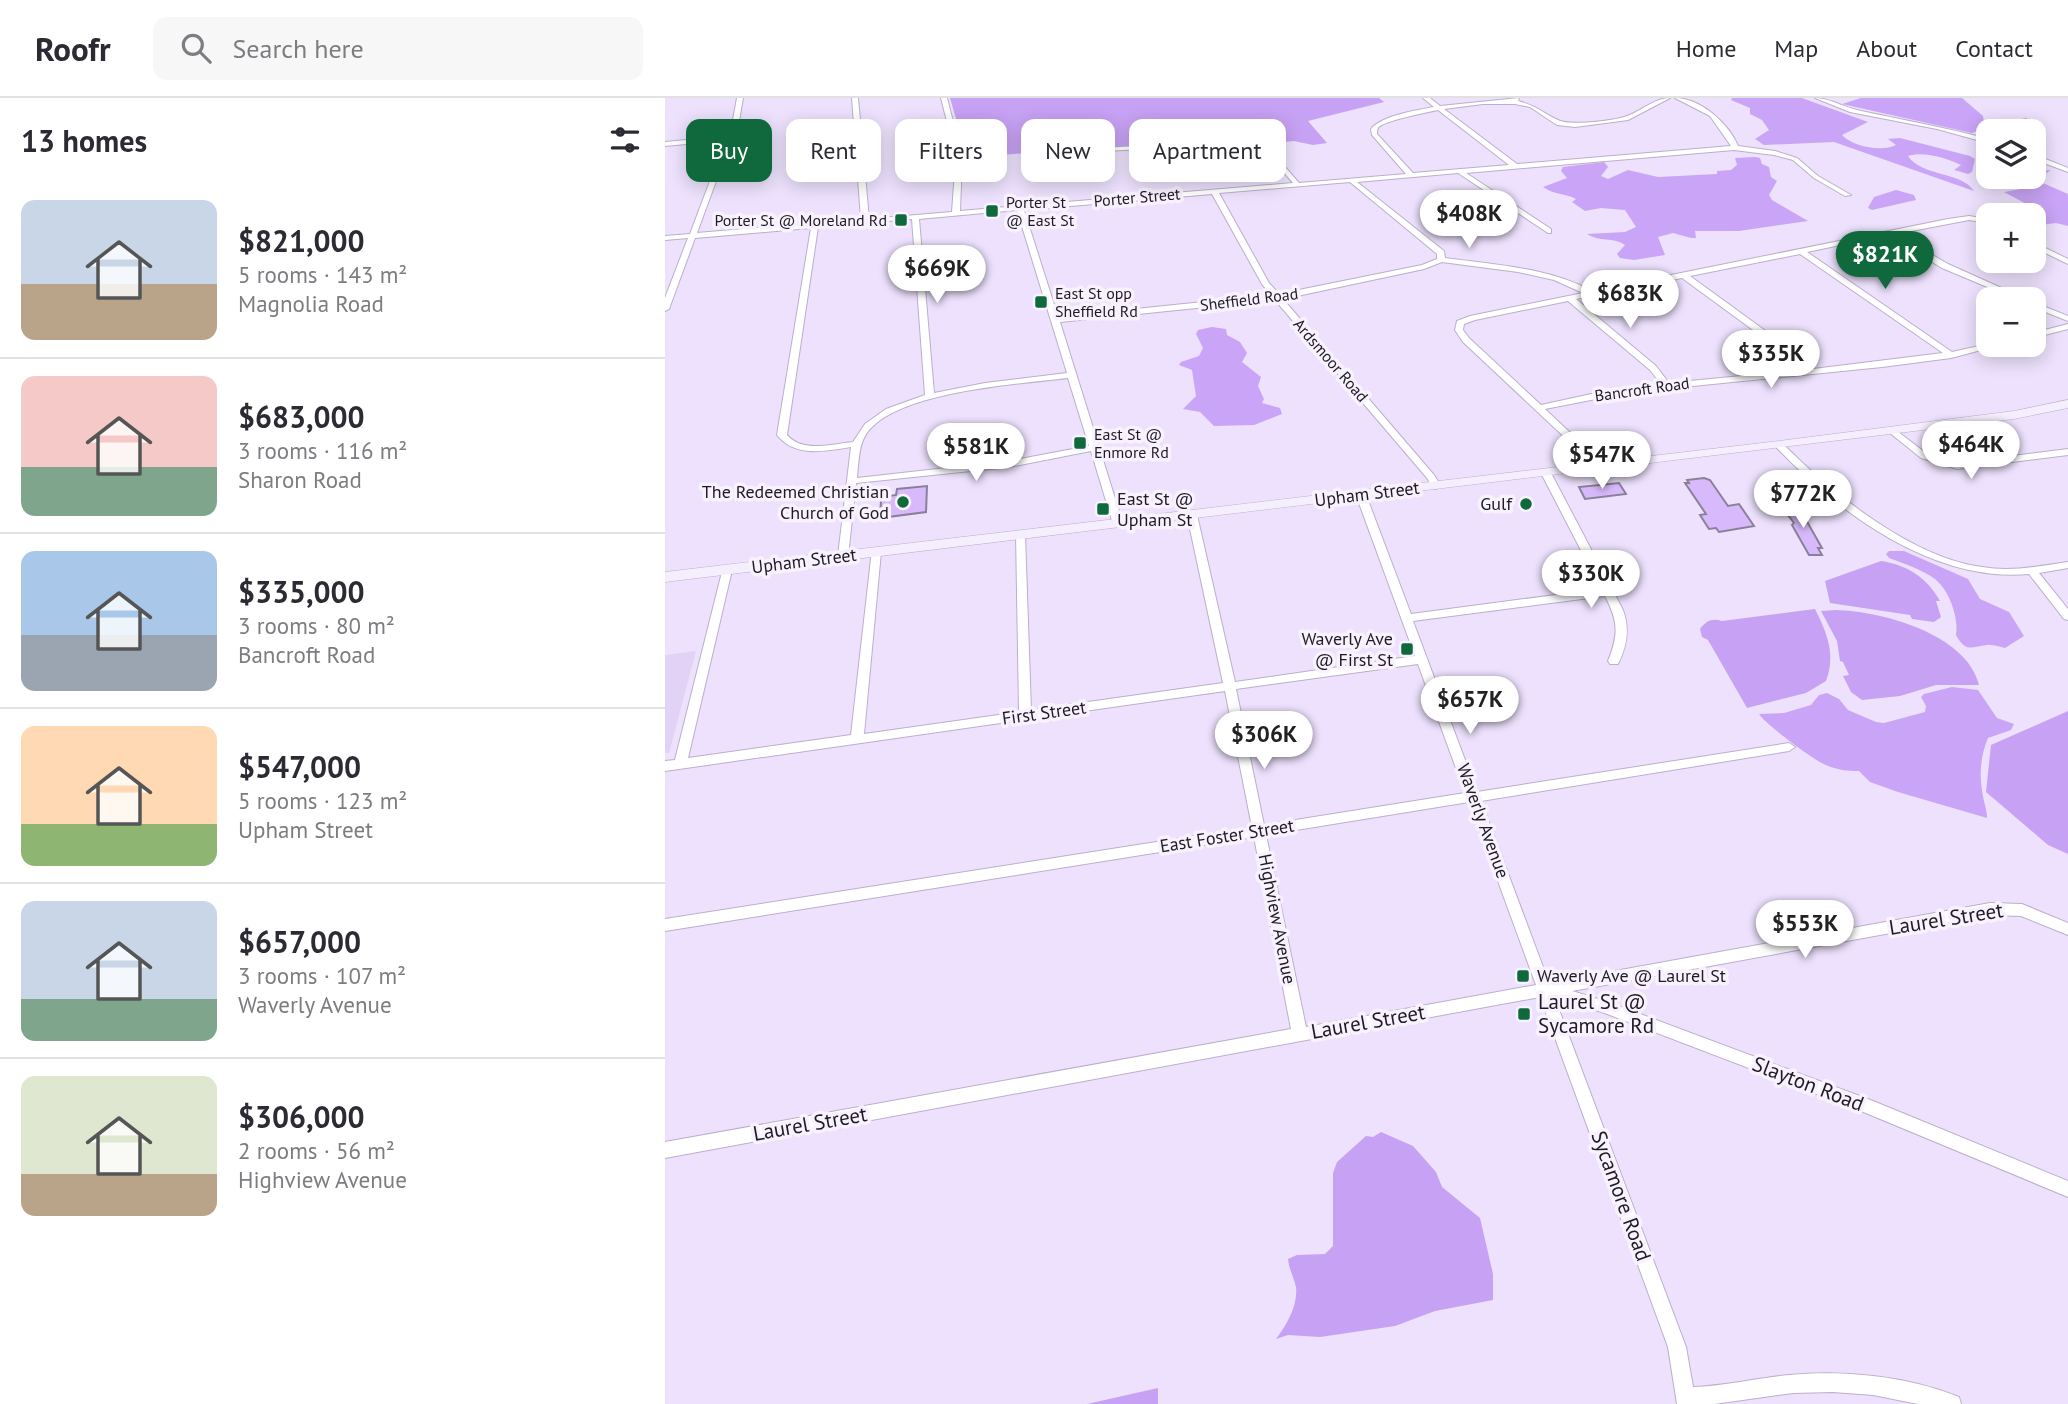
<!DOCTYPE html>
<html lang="en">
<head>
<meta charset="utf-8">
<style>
	body { margin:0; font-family:"PT Sans",sans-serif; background:#f7f7f7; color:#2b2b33; height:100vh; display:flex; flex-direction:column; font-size:26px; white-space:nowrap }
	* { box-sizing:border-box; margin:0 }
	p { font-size:23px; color:#7c7c81 }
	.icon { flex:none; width:38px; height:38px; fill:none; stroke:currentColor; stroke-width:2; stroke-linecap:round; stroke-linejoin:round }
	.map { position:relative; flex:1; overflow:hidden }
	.panel { display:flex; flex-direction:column; background:#fff; width:665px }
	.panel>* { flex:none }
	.guide { position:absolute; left:21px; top:21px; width:665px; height:63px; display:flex; gap:14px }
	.tools { position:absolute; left:1311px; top:21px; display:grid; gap:14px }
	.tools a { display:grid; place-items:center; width:70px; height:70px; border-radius:14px; background:#fff; box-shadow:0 4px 18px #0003; font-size:35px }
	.price { position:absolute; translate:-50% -60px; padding:0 16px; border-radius:24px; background:#fff; color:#222; font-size:23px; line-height:46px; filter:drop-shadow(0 2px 4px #0008) }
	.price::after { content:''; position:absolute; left:50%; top:42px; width:21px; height:16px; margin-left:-10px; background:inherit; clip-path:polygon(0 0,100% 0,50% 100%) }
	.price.on { background:#10693c; color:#fff }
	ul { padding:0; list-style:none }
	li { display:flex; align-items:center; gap:21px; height:175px; padding:0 21px }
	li+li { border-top:2px solid #e1e1e2 }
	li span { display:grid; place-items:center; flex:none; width:196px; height:140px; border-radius:14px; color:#555 }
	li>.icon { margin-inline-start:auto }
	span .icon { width:84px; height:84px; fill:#fffc; stroke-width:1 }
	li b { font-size:30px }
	h2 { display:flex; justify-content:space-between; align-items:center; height:84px; padding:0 21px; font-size:30px }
	.pill { padding:0 24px; border-radius:14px; background:#fff; box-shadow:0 4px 18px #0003; font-size:24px; line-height:63px }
	.pill.on { background:#10693c; color:#fff }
	header { display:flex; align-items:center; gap:42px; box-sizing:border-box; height:98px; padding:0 35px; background:#fff; border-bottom:2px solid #e1e1e2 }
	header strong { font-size:33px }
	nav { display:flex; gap:38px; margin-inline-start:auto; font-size:24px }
	.search { width:490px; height:63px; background:#f7f7f7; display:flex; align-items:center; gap:18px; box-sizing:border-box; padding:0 24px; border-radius:14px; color:#7c7c81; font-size:26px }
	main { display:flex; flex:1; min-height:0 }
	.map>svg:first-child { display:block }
	.built { fill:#e2d3f6 }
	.green { fill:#c7a1f3 }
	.forest { fill:#caa4f7 }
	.building { fill:#d8bafc; stroke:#8b8099; stroke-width:2 }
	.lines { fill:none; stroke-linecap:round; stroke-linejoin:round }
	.street-casing { stroke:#bbafca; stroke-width:2 }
	.secondary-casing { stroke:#bbafca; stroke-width:1 }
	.street { fill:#fff; fill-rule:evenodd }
	.secondary { fill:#f4eefd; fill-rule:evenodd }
	.poi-dot { fill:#10693c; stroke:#f7f2fd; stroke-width:2.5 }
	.labels { text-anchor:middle; stroke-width:7; stroke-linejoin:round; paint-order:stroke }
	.far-street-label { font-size:16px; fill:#1f1a24; stroke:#f7f2fd }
	.far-poi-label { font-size:16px; fill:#1f1a24; stroke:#f7f2fd; text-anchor:start }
	.poi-label { font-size:18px; fill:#1f1a24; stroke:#f7f2fd; text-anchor:end }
	.street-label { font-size:18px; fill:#1f1a24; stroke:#f7f2fd }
	.near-street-label { font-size:21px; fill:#1f1a24; stroke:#f7f2fd }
	.near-poi-label { font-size:21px; fill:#1f1a24; stroke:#f7f2fd; text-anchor:start }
</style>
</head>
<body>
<header>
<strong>Roofr</strong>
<div class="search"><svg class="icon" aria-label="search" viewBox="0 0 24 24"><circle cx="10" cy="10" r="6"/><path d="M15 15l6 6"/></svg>Search here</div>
<nav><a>Home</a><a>Map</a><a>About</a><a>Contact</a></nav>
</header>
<main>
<section class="panel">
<h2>13 homes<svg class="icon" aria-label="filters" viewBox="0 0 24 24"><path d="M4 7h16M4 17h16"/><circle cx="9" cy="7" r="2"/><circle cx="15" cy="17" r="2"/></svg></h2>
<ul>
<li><span style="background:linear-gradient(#c9d6e8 60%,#b9a48a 0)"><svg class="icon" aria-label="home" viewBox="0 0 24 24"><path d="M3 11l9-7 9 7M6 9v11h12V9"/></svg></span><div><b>$821,000</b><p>5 rooms · 143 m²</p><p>Magnolia Road</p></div></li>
<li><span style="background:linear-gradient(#f6c9c9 65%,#7fa58c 0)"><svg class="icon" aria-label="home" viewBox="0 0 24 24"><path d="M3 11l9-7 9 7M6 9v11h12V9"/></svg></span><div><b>$683,000</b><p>3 rooms · 116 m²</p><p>Sharon Road</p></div></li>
<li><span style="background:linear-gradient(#a9c7e8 60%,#9aa5b1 0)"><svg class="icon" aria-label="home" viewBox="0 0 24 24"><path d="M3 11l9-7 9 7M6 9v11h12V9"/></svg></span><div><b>$335,000</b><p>3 rooms · 80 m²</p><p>Bancroft Road</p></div></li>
<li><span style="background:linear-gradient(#ffd9b3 70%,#8fb573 0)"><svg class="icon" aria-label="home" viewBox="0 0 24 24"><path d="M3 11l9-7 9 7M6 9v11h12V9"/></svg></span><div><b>$547,000</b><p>5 rooms · 123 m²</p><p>Upham Street</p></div></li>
<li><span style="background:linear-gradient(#c9d6e8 70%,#7fa58c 0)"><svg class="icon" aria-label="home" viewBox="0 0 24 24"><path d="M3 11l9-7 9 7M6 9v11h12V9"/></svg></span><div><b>$657,000</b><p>3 rooms · 107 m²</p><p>Waverly Avenue</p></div></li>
<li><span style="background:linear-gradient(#dfe7d0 70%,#b9a48a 0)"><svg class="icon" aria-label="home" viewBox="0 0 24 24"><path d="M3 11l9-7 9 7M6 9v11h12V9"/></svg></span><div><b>$306,000</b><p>2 rooms · 56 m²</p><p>Highview Avenue</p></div></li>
</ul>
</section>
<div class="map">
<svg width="1403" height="1306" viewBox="0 0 1403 1306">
	<rect width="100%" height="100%" fill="#ede1fd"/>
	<polygon class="built" points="31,553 4,655 0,655 0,557"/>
	<g class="green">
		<polygon points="285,0 714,0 719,4 643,23 662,45 648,47 629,43 597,46 578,41 302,59"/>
		<path d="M1216 463C1243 467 1262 480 1275 503H1271L1276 519 1269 524 1247 521 1245 517 1165 505 1160 483Z"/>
		<path d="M1150 511C1162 535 1171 556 1161 583L1141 595 1082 610 1043 542 1037 539 1035 531C1041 523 1047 520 1057 523Z"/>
		<path d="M1171 512C1216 513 1302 536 1314 587H1271L1235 598 1197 602 1186 594 1178 578 1184 577 1178 564 1175 563 1172 543 1156 513Z"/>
		<polygon points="1403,613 1403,756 1383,747 1321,694 1326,647"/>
		<path d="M716 1034 748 1048 771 1074 777 1089 815 1120 828 1176V1202L770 1213 730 1228 655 1239 623 1237 611 1241C622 1226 633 1208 631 1189 629 1180 624 1171 623 1161L632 1157 660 1156 668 1148V1075L672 1064 701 1038 708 1039Z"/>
		<polygon points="493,1290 493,1306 422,1306"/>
	</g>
	<g class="forest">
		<path d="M1067 0H1137L1203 24 1177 37C1188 49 1217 54 1231 47L1223 41 1235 40 1305 58 1310 61 1307 74 1303 76 1289 72 1296 67C1281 60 1259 53 1243 58 1257 79 1296 73 1309 93L1169 44 1099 47 1090 41 1104 32 1097 22 1085 16V10L1066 2Z"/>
		<polygon points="1196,0 1297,0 1318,18 1320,30 1307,35 1177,6"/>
		<path d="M1090 59 1095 60 1097 66 1104 69 1106 79 1112 83 1104 97 1107 102 1143 123 1074 133H1030L1031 140H1026L1008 135 993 139 1000 157 969 162 955 160 952 156 960 147C949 139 934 144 922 136L960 134 971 129 960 112 936 110 920 113 907 104 911 101C900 95 889 97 878 89L902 80 896 73 898 69 939 64 943 69 936 78 943 81 963 72 993 79 1052 76V73L1066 72 1072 67 1070 60Z"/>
		<path d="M1386 72 1371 82 1403 96V128L1391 125 1369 128V125L1377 120 1369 110 1339 94 1367 89C1353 82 1337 86 1329 79H1368L1369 74Z"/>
		<polygon points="1231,92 1249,97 1251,102 1207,112 1203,110 1209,99"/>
		<polygon points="547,229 561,231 562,237 575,244 582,255 577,264 596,279 593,288 599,301 597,305 615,310 617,316 589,327 549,328 535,314 518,311 531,298 527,272 514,267 516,264 534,258 538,250 531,236 533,232"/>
		<path d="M1224 453H1239L1303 481 1315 501 1344 514 1359 538 1340 550C1334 549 1328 546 1322 547 1306 549 1301 555 1291 537 1294 521 1285 493 1270 481 1258 472 1238 465 1224 460L1221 456Z"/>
		<path d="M1287 589 1313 592 1332 620 1349 626 1346 632 1323 640C1315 659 1314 678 1318 698 1319 706 1322 711 1322 720L1233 694 1205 684 1194 673C1182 673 1172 672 1161 667 1150 663 1100 626 1094 616L1119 615 1146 607 1154 597 1162 595 1174 601 1183 612 1211 624 1219 625 1260 614 1261 608 1256 599 1259 596Z"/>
	</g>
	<g class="building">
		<polygon points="1039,380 1045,382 1063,408 1074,406 1089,428 1054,434 1051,430 1044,431 1035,417 1041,416 1020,385 1024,385 1022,382"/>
		<polygon points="954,385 961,396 920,401 914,389"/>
		<polygon points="262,388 261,414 215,420 216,402 219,399 231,397 232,391"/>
		<polygon points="1132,406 1157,450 1153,450 1157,457 1144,457 1127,427 1129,425 1116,408"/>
	</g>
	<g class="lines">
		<g class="street-casing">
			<g id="street">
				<path d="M72 0H78L71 40 54 75 32 135 196 121 187 0H193L204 121 287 114 291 59 276 0H282L297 59 295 113 628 85 610 64 569 47 416 54 415 53 418 51 570 43 614 62 634 85 741 76 707 37 706 31C716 18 752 12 769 9L758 0H765L775 8 854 0 853 3C873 8 876 14 893 22 904 28 946 23 959 19 975 15 988 0 1005 0L963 22 910 29 892 27 865 9 850 6H818L779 11 852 66 1066 48 1045 18 1010 0C1036 0 1064 26 1073 48L1110 53 1132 60 1153 78 1186 97 1180 98 1149 80 1128 62 1109 57 1069 52 801 75 886 131V135H883L793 75 692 84 779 153 780 160C830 167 882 169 927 193L1283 121 1304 118 1323 121V125L1304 122 1231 136 1283 166 1361 201H1351L1277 170 1223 137 1142 154 1287 254 1323 246 1335 247 1286 260 1217 269 988 292 931 301 880 311 916 345 933 369 928 372 925 371 910 349 798 244 790 232 792 223 805 218 918 195 889 182 853 174 777 164 759 171 618 201 769 377 776 388 771 391 768 390 762 380 610 202 395 224 458 426 457 428 453 429 448 426 426 353 344 369 191 385 183 458 178 461 173 458 186 349C161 353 130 360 112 337L146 130 30 140 4 211 0 213V200L23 140 0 142V138L25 136 48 75 63 42 0 48V44L65 38ZM773 12 844 67 748 75 712 36C712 34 712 32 713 30 717 23 763 14 773 12ZM685 84 772 156V161L757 167 614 196 604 185 554 95ZM547 96 597 186 606 197 393 219 359 112ZM352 112 402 275 320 285 269 295 254 121ZM247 121 260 297 221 311 200 326 188 344C167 346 137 355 122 337L153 129ZM1135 156 1278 255 1148 271 1135 258 1025 178ZM1017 180 1129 262 1139 272 1004 285 991 268 911 201ZM903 203 985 272 996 286 931 295 876 307 804 240 798 232 799 226 810 222ZM403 280 424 348 344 363 192 380C194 362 193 342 207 329 243 293 353 286 403 280Z"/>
				<path d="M1150 0C1165 0 1178 9 1192 12 1237 22 1279 29 1323 41V45L1272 31 1185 14Z"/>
				<path d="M1361 21 1363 24C1352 27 1340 34 1329 33L1344 25Z"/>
				<polygon points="1368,56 1403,70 1403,74 1368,61"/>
				<polygon points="1368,144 1403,161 1403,166 1368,149"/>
				<polygon points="1368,204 1403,218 1403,223 1368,209"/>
				<polygon points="1403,226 1403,231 1368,240 1368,235"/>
				<polygon points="1228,330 1262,356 1292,365 1403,351 1403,357 1292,371 1256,360 1225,335 1223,333"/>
				<path d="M1114 344 1117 345C1165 394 1247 460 1317 469 1346 474 1375 468 1403 464V470L1374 475 1403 511V522L1399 521 1364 476C1268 485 1174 415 1111 349L1109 347Z"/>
				<path d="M881 372 886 375 958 512C965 531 962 548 953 566H945L943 563C954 536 953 523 940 498L748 523 812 694 1124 645 1130 649 1124 653 816 703 884 885 1325 805 1357 806 1403 825V837L1356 818 1325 817 907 893 943 904 1208 1003 1403 1083V1099L1196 1013 937 914 890 901 1021 1249 1028 1289C1060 1288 1092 1280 1124 1277 1179 1272 1242 1278 1294 1299L1296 1306H1253L1208 1297 1168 1294 1128 1295 1049 1306H1012L1003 1249 875 899 0 1060V1044L626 931 589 739 0 833V821L587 729 560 593 0 673V663L10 662 58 470 62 469 67 472 23 660 186 637 207 452 211 451 216 454 199 636 354 614 351 435H359L360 437 366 612 558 585 522 417 527 414 532 417 570 584 750 558 691 397 693 395H699L701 397 746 516 936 491 876 375ZM753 566 800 695 599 727 571 591ZM804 704 871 887 641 929 601 737Z"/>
			</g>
		</g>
		<g class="secondary-casing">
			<polygon id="secondary" points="1403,302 1403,310 1349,321 0,484 0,474 1114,343 1349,313"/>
		</g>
		<use href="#street" class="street"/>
		<use href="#secondary" class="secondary"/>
	</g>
	<g class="poi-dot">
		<rect x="320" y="106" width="14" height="14" rx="3.5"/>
		<rect x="229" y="115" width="14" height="14" rx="3.5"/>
		<rect x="369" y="197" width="14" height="14" rx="3.5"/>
		<rect x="408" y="338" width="14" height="14" rx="3.5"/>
		<circle cx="238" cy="404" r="7"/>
		<circle cx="861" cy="406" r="7"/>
		<rect x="431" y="404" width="14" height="14" rx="3.5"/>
		<rect x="735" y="544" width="14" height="14" rx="3.5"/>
		<rect x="851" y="871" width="14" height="14" rx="3.5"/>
		<rect x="852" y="909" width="14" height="14" rx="3.5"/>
	</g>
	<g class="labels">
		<g class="far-street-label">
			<text transform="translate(472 99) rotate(-5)" y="6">Porter Street</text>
			<text transform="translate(584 201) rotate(-7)" y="6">Sheffield Road</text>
			<text transform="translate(666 262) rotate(49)" y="6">Ardsmoor Road</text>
			<text transform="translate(977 291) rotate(-8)" y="6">Bancroft Road</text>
		</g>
		<g class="far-poi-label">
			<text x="341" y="110">Porter St<tspan x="341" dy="18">@ East St</tspan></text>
			<text x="222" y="128" text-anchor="end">Porter St @ Moreland Rd</text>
			<text x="390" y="201">East St opp<tspan x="390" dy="18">Sheffield Rd</tspan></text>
			<text x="429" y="342">East St @<tspan x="429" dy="18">Enmore Rd</tspan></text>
		</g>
		<g class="poi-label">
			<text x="224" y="400">The Redeemed Christian<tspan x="224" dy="21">Church of God</tspan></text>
			<text x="452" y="407" text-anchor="start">East St @<tspan x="452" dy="21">Upham St</tspan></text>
			<text x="847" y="412">Gulf</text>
			<text x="728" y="547">Waverly Ave<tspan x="728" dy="21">@ First St</tspan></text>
			<text x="872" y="884" text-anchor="start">Waverly Ave @ Laurel St</text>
		</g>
		<g class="street-label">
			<text transform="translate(702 396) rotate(-7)" y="6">Upham Street</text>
			<text transform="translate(139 463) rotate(-7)" y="6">Upham Street</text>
			<text transform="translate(379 615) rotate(-8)" y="6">First Street</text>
			<text transform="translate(818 723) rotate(70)" y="6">Waverly Avenue</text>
			<text transform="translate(562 738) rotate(-9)" y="6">East Foster Street</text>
			<text transform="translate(612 821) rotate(79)" y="6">Highview Avenue</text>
		</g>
		<g class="near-street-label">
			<text transform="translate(1281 821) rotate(-9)" y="7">Laurel Street</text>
			<text transform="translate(703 924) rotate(-10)" y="7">Laurel Street</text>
			<text transform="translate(1143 986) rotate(21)" y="7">Slayton Road</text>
			<text transform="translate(145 1026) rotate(-10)" y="7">Laurel Street</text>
			<text transform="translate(956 1098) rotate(70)" y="7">Sycamore Road</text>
		</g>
		<g class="near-poi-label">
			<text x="873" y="911">Laurel St @<tspan x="873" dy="24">Sycamore Rd</tspan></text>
		</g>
	</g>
</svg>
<div class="tools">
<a><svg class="icon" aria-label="layers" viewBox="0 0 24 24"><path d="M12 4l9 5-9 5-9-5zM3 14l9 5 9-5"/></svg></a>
<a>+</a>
<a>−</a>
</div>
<b class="price" style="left:804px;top:152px">$408K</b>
<b class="price on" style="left:1220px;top:193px">$821K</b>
<b class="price" style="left:272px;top:207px">$669K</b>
<b class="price" style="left:965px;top:232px">$683K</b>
<b class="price" style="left:1106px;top:292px">$335K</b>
<b class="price" style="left:1306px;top:383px">$464K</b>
<b class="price" style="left:311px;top:385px">$581K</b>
<b class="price" style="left:937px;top:393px">$547K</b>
<b class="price" style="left:1138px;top:432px">$772K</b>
<b class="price" style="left:926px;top:512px">$330K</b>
<b class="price" style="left:805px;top:638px">$657K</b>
<b class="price" style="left:599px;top:673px">$306K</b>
<b class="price" style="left:1140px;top:862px">$553K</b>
<div class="guide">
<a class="pill on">Buy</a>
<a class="pill">Rent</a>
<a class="pill">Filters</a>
<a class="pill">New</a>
<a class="pill">Apartment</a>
</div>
</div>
</main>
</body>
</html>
